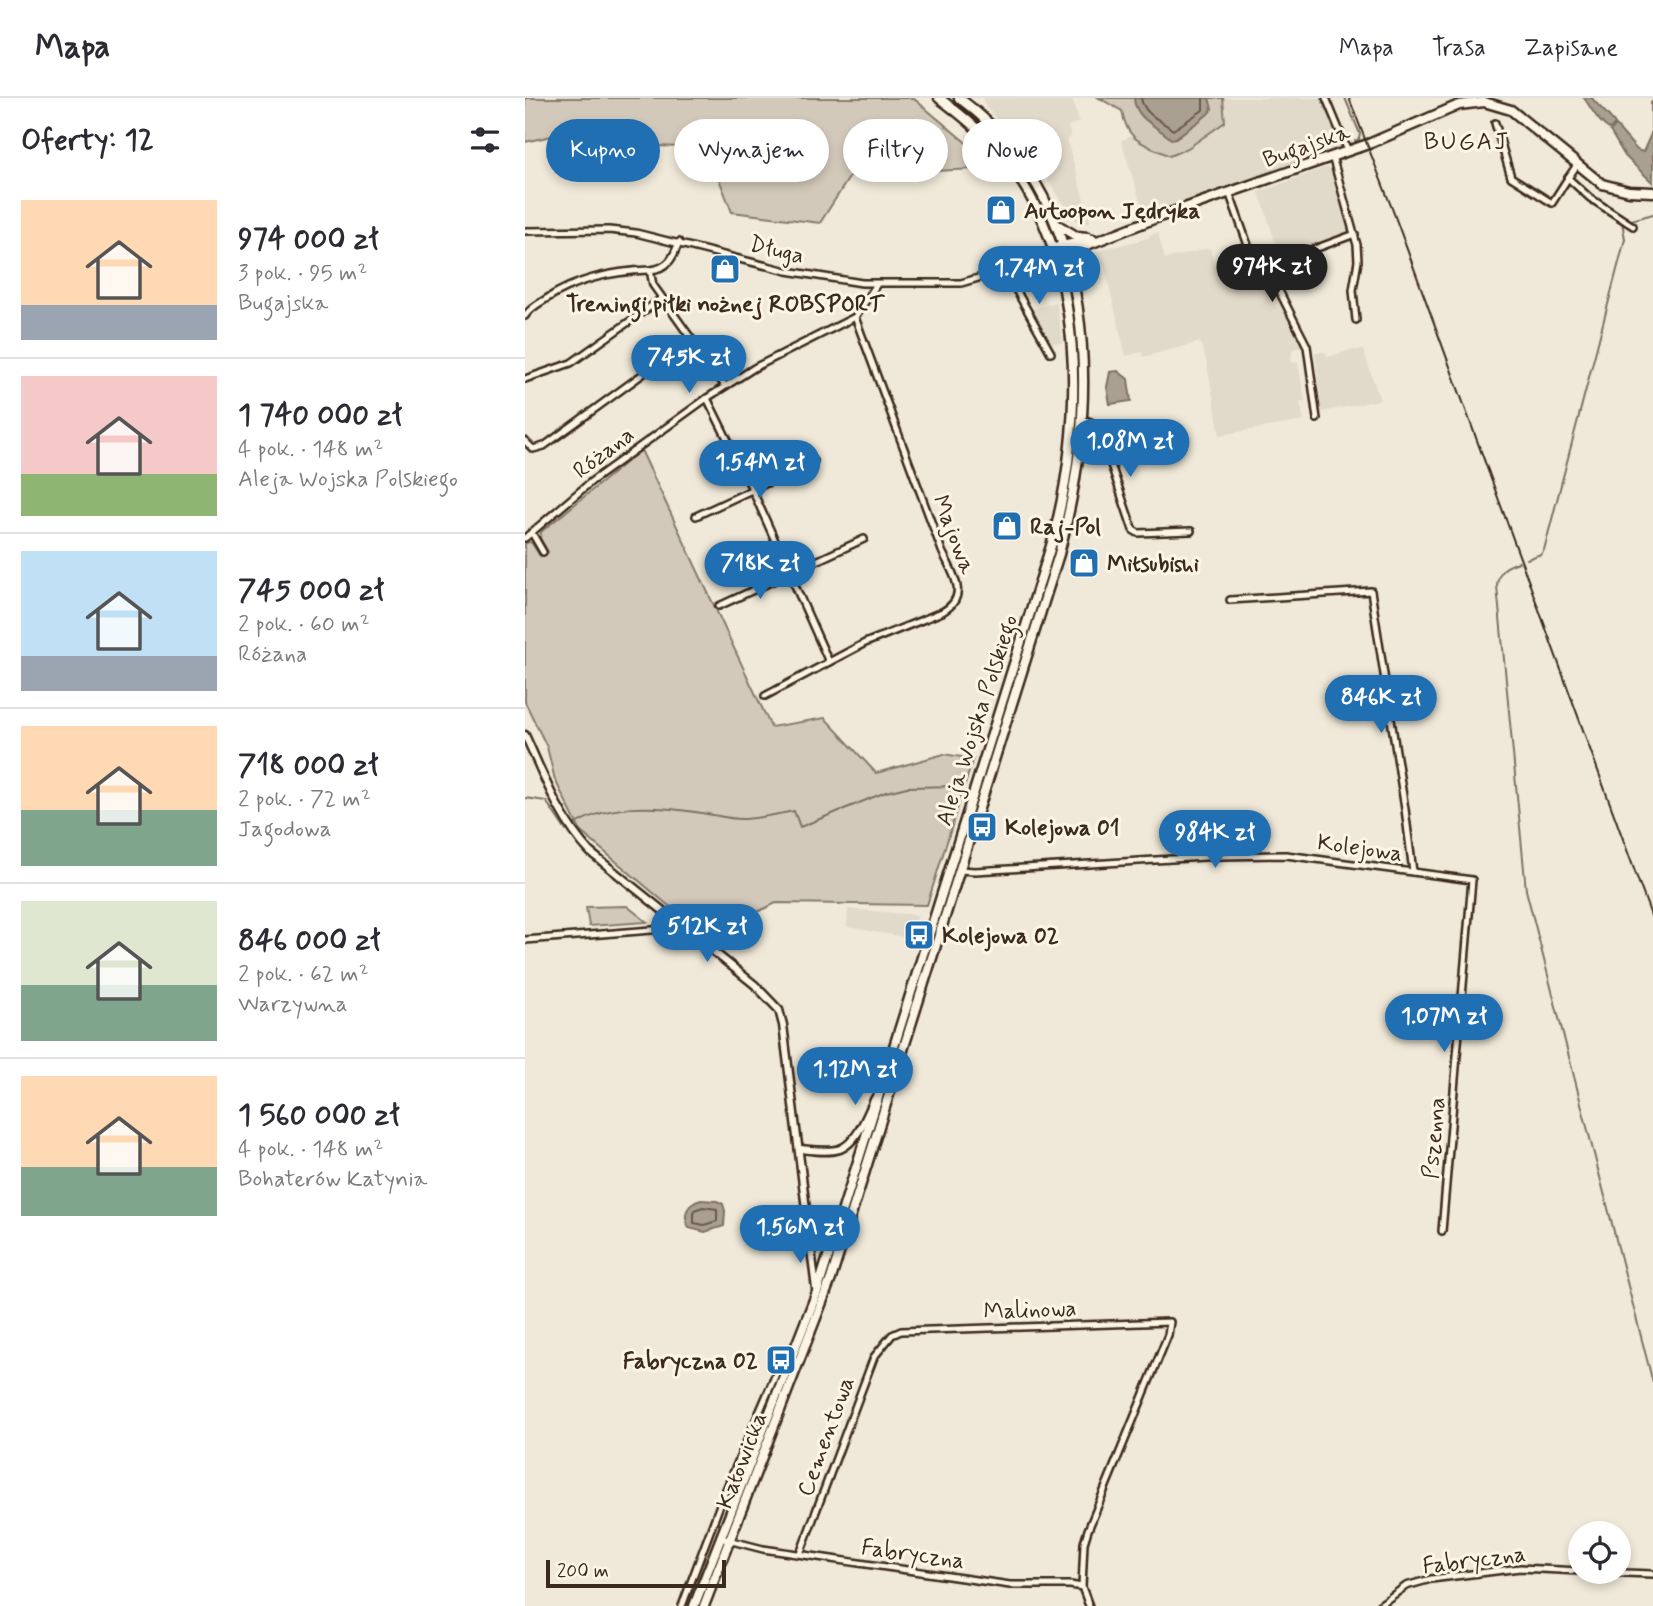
<!DOCTYPE html>
<html lang="pl">
<head>
<meta charset="utf-8">
<style>
	body { margin:0; font-family:Mynerve,sans-serif; background:#f7f7f7; color:#2b2b33; height:100vh; display:flex; flex-direction:column; font-size:26px; white-space:nowrap }
	* { box-sizing:border-box; margin:0 }
	p { font-size:23px; color:#7c7c81 }
	.icon { flex:none; width:38px; height:38px; fill:none; stroke:currentColor; stroke-width:2; stroke-linecap:round; stroke-linejoin:round }
	.map { position:relative; flex:1; overflow:hidden }
	.panel { display:flex; flex-direction:column; background:#fff; width:525px }
	.panel>* { flex:none }
	.top-card { position:absolute; left:21px; top:21px; width:665px; height:63px; display:flex; gap:14px }
	.controls { position:absolute; left:1043px; top:1423px; display:grid; gap:14px }
	.controls a { display:grid; place-items:center; width:63px; height:63px; border-radius:50%; background:#fff; box-shadow:0 4px 10px #0003; font-size:35px }
	.scale { position:absolute; left:21px; bottom:18px; width:180px; box-sizing:border-box; padding-left:7px; border:4px solid #3b2a1e; border-top:0; font-size:19px; line-height:24px; white-space:nowrap; color:#3b2a1e; -webkit-text-stroke:5px #fcf5e5; paint-order:stroke }
	.price { position:absolute; translate:-50% -60px; padding:0 16px; border-radius:24px; background:#1f6fb2; color:#fff; font-size:23px; line-height:46px; filter:drop-shadow(0 2px 4px #0008) }
	.price::after { content:''; position:absolute; left:50%; top:42px; width:21px; height:16px; margin-left:-10px; background:inherit; clip-path:polygon(0 0,100% 0,50% 100%) }
	.price.on { background:#222; color:#fff }
	ul { padding:0; list-style:none }
	li { display:flex; align-items:center; gap:21px; height:175px; padding:0 21px }
	li+li { border-top:2px solid #e1e1e2 }
	li span { display:grid; place-items:center; flex:none; width:196px; height:140px; border-radius:0px; color:#555 }
	li>.icon { margin-inline-start:auto }
	span .icon { width:84px; height:84px; fill:#fffc; stroke-width:1 }
	li b { font-size:30px }
	h2 { display:flex; justify-content:space-between; align-items:center; height:84px; padding:0 21px; font-size:30px }
	.chip { padding:0 24px; border-radius:32px; background:#fff; box-shadow:0 4px 10px #0003; font-size:24px; line-height:63px }
	.chip.on { background:#1f6fb2; color:#fff }
	header { display:flex; align-items:center; gap:42px; box-sizing:border-box; height:98px; padding:0 35px; background:#fff; border-bottom:2px solid #e1e1e2 }
	header strong { font-size:33px }
	nav { display:flex; gap:38px; margin-inline-start:auto; font-size:24px }
	main { display:flex; flex:1; min-height:0 }
	.map>svg:first-child { display:block }
	.built { fill:#e1d9c9 }
	.green { fill:#d2c9ba; stroke:#867a6c; stroke-width:2 }
	.water { fill:#aaa091; stroke:#7e7163; stroke-width:2 }
	.lines { fill:none; stroke-linecap:round; stroke-linejoin:round }
	.shore { stroke:#67594c; stroke-width:2 }
	.stream { stroke:#7e7163; stroke-width:2 }
	.minor-casing { stroke:#3b2a1e; stroke-width:10 }
	.tertiary-casing { stroke:#3b2a1e; stroke-width:11 }
	.primary-casing { stroke:#3b2a1e; stroke-width:13 }
	.minor { stroke:#fcf5e5; stroke-width:5 }
	.tertiary { stroke:#fcf5e5; stroke-width:6 }
	.primary { stroke:#fcf5e5; stroke-width:8 }
	.rail { stroke:#3b2a1e; stroke-width:2 }
	.labels { text-anchor:middle; stroke-width:6; stroke-linejoin:round; paint-order:stroke }
	.street-label { font-size:23px; fill:#3b2a1e; stroke:#fcf5e5 }
	.poi-label { font-size:23px; font-weight:bold; fill:#3b2a1e; stroke:#fcf5e5; text-anchor:start }
	.neighbourhood-label { font-size:24px; letter-spacing:2px; fill:#3b2a1e; stroke:#fcf5e5 }
</style>
</head>
<body>
<header>
<strong>Mapa</strong>
<nav><a>Mapa</a><a>Trasa</a><a>Zapisane</a></nav>
</header>
<main>
<section class="panel">
<h2>Oferty: 12<svg class="icon" aria-label="filters" viewBox="0 0 24 24"><path d="M4 7h16M4 17h16"/><circle cx="9" cy="7" r="2"/><circle cx="15" cy="17" r="2"/></svg></h2>
<ul>
<li><span style="background:linear-gradient(#ffd9b3 75%,#9aa5b1 0)"><svg class="icon" aria-label="home" viewBox="0 0 24 24"><path d="M3 11l9-7 9 7M6 9v11h12V9"/></svg></span><div><b>974 000 zł</b><p>3 pok. · 95 m²</p><p>Bugajska</p></div></li>
<li><span style="background:linear-gradient(#f6c9c9 70%,#8fb573 0)"><svg class="icon" aria-label="home" viewBox="0 0 24 24"><path d="M3 11l9-7 9 7M6 9v11h12V9"/></svg></span><div><b>1 740 000 zł</b><p>4 pok. · 148 m²</p><p>Aleja Wojska Polskiego</p></div></li>
<li><span style="background:linear-gradient(#bfe0f5 75%,#9aa5b1 0)"><svg class="icon" aria-label="home" viewBox="0 0 24 24"><path d="M3 11l9-7 9 7M6 9v11h12V9"/></svg></span><div><b>745 000 zł</b><p>2 pok. · 60 m²</p><p>Różana</p></div></li>
<li><span style="background:linear-gradient(#ffd9b3 60%,#7fa58c 0)"><svg class="icon" aria-label="home" viewBox="0 0 24 24"><path d="M3 11l9-7 9 7M6 9v11h12V9"/></svg></span><div><b>718 000 zł</b><p>2 pok. · 72 m²</p><p>Jagodowa</p></div></li>
<li><span style="background:linear-gradient(#dfe7d0 60%,#7fa58c 0)"><svg class="icon" aria-label="home" viewBox="0 0 24 24"><path d="M3 11l9-7 9 7M6 9v11h12V9"/></svg></span><div><b>846 000 zł</b><p>2 pok. · 62 m²</p><p>Warzywna</p></div></li>
<li><span style="background:linear-gradient(#ffd9b3 65%,#7fa58c 0)"><svg class="icon" aria-label="home" viewBox="0 0 24 24"><path d="M3 11l9-7 9 7M6 9v11h12V9"/></svg></span><div><b>1 560 000 zł</b><p>4 pok. · 148 m²</p><p>Bohaterów Katynia</p></div></li>
</ul>
</section>
<div class="map">
<svg width="1128" height="1508" viewBox="0 0 1128 1508">
	<rect width="100%" height="100%" fill="#f0e9d9"/>
	<filter id="ink" filterUnits="userSpaceOnUse"><feTurbulence type="fractalNoise" baseFrequency=".0143" numOctaves="2"/><feDisplacementMap in="SourceGraphic" scale="14" xChannelSelector="R" yChannelSelector="G"/><feConvolveMatrix kernelMatrix="1 2 1 2 8 2 1 2 1" color-interpolation-filters="sRGB"/></filter>
	<g filter="url(#ink)">
		<g class="built">
			<polygon points="458,0 547,0 554,24 543,28 546,39 542,41 565,124 554,127 513,68 461,9"/>
			<polygon points="698,0 797,0 817,49 620,118 596,43 605,38 645,58 663,50 701,17"/>
			<polygon points="801,69 810,74 826,134 756,161 734,94"/>
			<polygon points="633,135 640,161 685,150 695,187 736,172 740,175 777,248 767,252 766,264 773,265 773,267 780,303 775,304 779,323 695,337 681,261 675,244 618,259 617,254 601,258 579,167 574,168 571,153 624,140 624,137"/>
			<polygon points="531,204 538,245 523,245 504,212"/>
			<polygon points="826,252 838,252 855,302 796,314 790,254 800,254 803,259"/>
			<polygon points="323,811 393,817 385,840 322,829"/>
		</g>
		<g class="green">
			<polygon points="0,0 388,0 471,70 390,74 363,43 345,47 295,125 207,114 194,81 155,49 63,45 40,35 0,44"/>
			<path d="M574 0H698L700 24 663 50 645 58C618 45 603 45 597 13Z"/>
			<polygon points="116,352 246,629 300,620 351,675 419,656 448,661 402,807 251,805 181,839 56,734 30,682 22,649 0,604 0,445 6,444 15,458 23,454 15,440 16,434"/>
			<polygon points="102,808 122,824 64,828 61,809"/>
		</g>
		<g class="water">
			<path d="M609 0H684L687 11C681 21 661 31 651 40L646 41C632 28 610 21 609 0Z"/>
			<path d="M1059 0H1067C1074 10 1085 16 1090 27L1084 31C1073 24 1067 11 1059 0Z"/>
			<polygon points="1128,3 1128,85 1100,58 1085,33 1091,28 1112,52 1118,54 1126,36 1126,5"/>
			<polygon points="593,273 603,281 606,303 585,306 582,289 585,274"/>
			<path d="M176 1102 192 1103 198 1106 200 1113 199 1128 180 1134 164 1130C157 1116 162 1106 176 1102Z"/>
		</g>
		<g class="lines">
			<g class="shore">
				<path d="M616 0C619 17 636 22 648 32L678 12V0"/>
				<polygon points="178,1109 192,1111 192,1123 179,1127 169,1125 169,1112"/>
			</g>
			<g class="stream">
				<polyline points="820,0 835,36 834,41 830,43"/>
				<polyline points="1103,123 1128,116"/>
				<polyline points="1002,461 1016,456 1019,452 1100,141 1097,124"/>
				<path d="M994 464C980 468 973 473 972 488L1001 792 1128 1285"/>
				<path d="M0 700 21 703 41 733C77 703 133 708 177 715 191 717 206 722 220 721 236 720 253 716 269 713L275 729 361 694 382 689 437 688"/>
				<polyline points="222,1354 245,1297"/>
			</g>
			<g class="minor-casing">
				<g id="minor">
					<polyline points="801,0 823,53"/>
					<polyline points="970,25 986,79 1027,105 1043,80"/>
					<polyline points="807,58 832,147 833,163 828,192 831,222"/>
					<polyline points="1052,67 1043,80 1065,100 1108,128"/>
					<polyline points="704,94 724,150 747,179 782,248 792,321"/>
					<polyline points="0,133 84,132 111,135 262,173 337,185 436,185 519,161 531,167"/>
					<path d="M154 144C148 160 144 170 125 172L128 187 200 288"/>
					<polyline points="776,156 830,136"/>
					<polyline points="500,164 527,151"/>
					<polyline points="480,172 526,255"/>
					<path d="M0 218C5 210 13 206 21 201 53 180 88 173 125 172"/>
					<polyline points="0,281 46,265 136,201"/>
					<polyline points="182,300 227,391 304,564"/>
					<polyline points="557,321 566,324 576,337 608,432 613,435 666,433"/>
					<polyline points="0,343 8,351 19,348 166,241"/>
					<polyline points="171,418 289,363"/>
					<polyline points="7,435 18,454"/>
					<polyline points="0,440 67,383 182,300 229,270 330,219 352,186"/>
					<polyline points="705,502 846,493 880,711 888,774"/>
					<polyline points="194,508 339,441"/>
					<path d="M240 598 340 545 417 514C446 498 427 475 417 453L330 219"/>
					<polyline points="434,772 450,773 696,758 761,757 947,782 917,1133"/>
					<polyline points="0,842 140,831 151,823"/>
					<polyline points="195,1440 238,1451 485,1487 545,1487 557,1489 564,1508"/>
					<polyline points="275,1456 349,1259 367,1237 376,1233 645,1224 643,1237 563,1432 559,1445 557,1489"/>
					<polyline points="1071,1474 1128,1476"/>
					<polyline points="157,1508 199,1396 253,1271"/>
					<polyline points="853,1508 881,1488 906,1481 995,1470 1055,1473"/>
				</g>
			</g>
			<g class="tertiary-casing">
				<g id="tertiary">
					<path d="M0 637C19 678 34 721 65 754L230 887 254 912 258 927 291 1191"/>
					<path d="M275 1051C287 1052 303 1055 315 1051 333 1044 342 1016 350 1000"/>
					<polyline points="285,1138 308,1141"/>
				</g>
			</g>
			<g class="primary-casing">
				<g id="primary">
					<polyline points="531,126 551,138 563,139"/>
					<polyline points="533,149 568,141"/>
					<polyline points="539,156 631,120 846,45 934,7 959,4 986,12 1077,86 1104,93 1128,94"/>
					<path d="M169 1508 292 1194 526 448C560 326 563 160 477 57 459 35 437 17 414 0"/>
					<path d="M179 1508 306 1181 534 456C575 300 576 105 434 0"/>
				</g>
			</g>
			<use href="#minor" class="minor"/>
			<use href="#tertiary" class="tertiary"/>
			<use href="#primary" class="primary"/>
			<polyline class="rail" points="824,0 868,113 1128,823"/>
		</g>
	</g>
	<defs>
		<g id="shop-square" transform="scale(1.575)"><rect x="-9" y="-9" width="18" height="18" rx="4" fill="#1f6fb2" stroke="#fcf5e5"/><path d="M-5-2.5h2.3a2.7 3.5 0 0 1 5.4 0H5L5.5 6h-11ZM-1.5-2.5h3a1.5 2.3 0 0 0-3 0Z" fill="#fff"/></g>
		<g id="bus-square" transform="scale(1.575)"><rect x="-9" y="-9" width="18" height="18" rx="4" fill="#1f6fb2" stroke="#fcf5e5"/><path d="M-5-6H5V4H4V6H2V4H-2V6H-4V4H-5ZM-3.5-4V0h7V-4ZM-3.5 1.2v1.5H-2V1.2ZM2 1.2v1.5H3.5V1.2Z" fill="#fff"/></g>
	</defs>
	<g fill-rule="evenodd">
		<use href="#shop-square" x="476" y="112"/>
		<use href="#shop-square" x="200" y="171"/>
		<use href="#shop-square" x="482" y="428"/>
		<use href="#shop-square" x="559" y="465"/>
		<use href="#bus-square" x="457" y="729"/>
		<use href="#bus-square" x="394" y="837"/>
		<use href="#bus-square" x="256" y="1262"/>
	</g>
	<g class="labels">
		<g class="street-label">
			<text transform="translate(781 47) rotate(-19)" y="8">Bugajska</text>
			<text transform="translate(252 151) rotate(14)" y="8">Długa</text>
			<text transform="translate(78 354) rotate(-37)" y="8">Różana</text>
			<text transform="translate(430 436) rotate(69)" y="8">Majowa</text>
			<text transform="translate(451 622) rotate(-72)" y="8">Aleja Wojska Polskiego</text>
			<text transform="translate(835 749) rotate(8)" y="8">Kolejowa</text>
			<text transform="translate(908 1040) rotate(-85)" y="8">Pszenna</text>
			<text transform="translate(505 1211) rotate(-2)" y="8">Malinowa</text>
			<text transform="translate(300 1338) rotate(-70)" y="8">Cementowa</text>
			<text transform="translate(216 1362) rotate(-69)" y="8">Katowicka</text>
			<text transform="translate(388 1455) rotate(8)" y="8">Fabryczna</text>
			<text transform="translate(949 1461) rotate(-7)" y="8">Fabryczna</text>
		</g>
		<g class="poi-label">
			<text x="499" y="120">Autoopon Jędryka</text>
			<text x="200" y="213" text-anchor="middle">Treningi piłki nożnej ROBSPORT</text>
			<text x="505" y="436">Raj-Pol</text>
			<text x="582" y="473">Mitsubishi</text>
			<text x="480" y="737">Kolejowa 01</text>
			<text x="417" y="845">Kolejowa 02</text>
			<text x="233" y="1270" text-anchor="end">Fabryczna 02</text>
		</g>
		<g class="neighbourhood-label">
			<text x="942" y="51">BUGAJ</text>
		</g>
	</g>
</svg>
<div class="controls">
<a><svg class="icon" aria-label="locate" viewBox="0 0 24 24"><circle cx="12" cy="12" r="6"/><path d="M12 2v4M12 18v4M2 12h4M18 12h4"/></svg></a>
</div>
<div class="scale">200 m</div>
<b class="price on" style="left:747px;top:206px">974K zł</b>
<b class="price" style="left:514px;top:208px">1.74M zł</b>
<b class="price" style="left:164px;top:297px">745K zł</b>
<b class="price" style="left:605px;top:381px">1.08M zł</b>
<b class="price" style="left:235px;top:402px">1.54M zł</b>
<b class="price" style="left:235px;top:503px">718K zł</b>
<b class="price" style="left:856px;top:637px">846K zł</b>
<b class="price" style="left:690px;top:772px">984K zł</b>
<b class="price" style="left:182px;top:866px">512K zł</b>
<b class="price" style="left:919px;top:956px">1.07M zł</b>
<b class="price" style="left:330px;top:1009px">1.12M zł</b>
<b class="price" style="left:275px;top:1167px">1.56M zł</b>
<div class="top-card">
<a class="chip on">Kupno</a>
<a class="chip">Wynajem</a>
<a class="chip">Filtry</a>
<a class="chip">Nowe</a>
</div>
</div>
</main>
</body>
</html>
